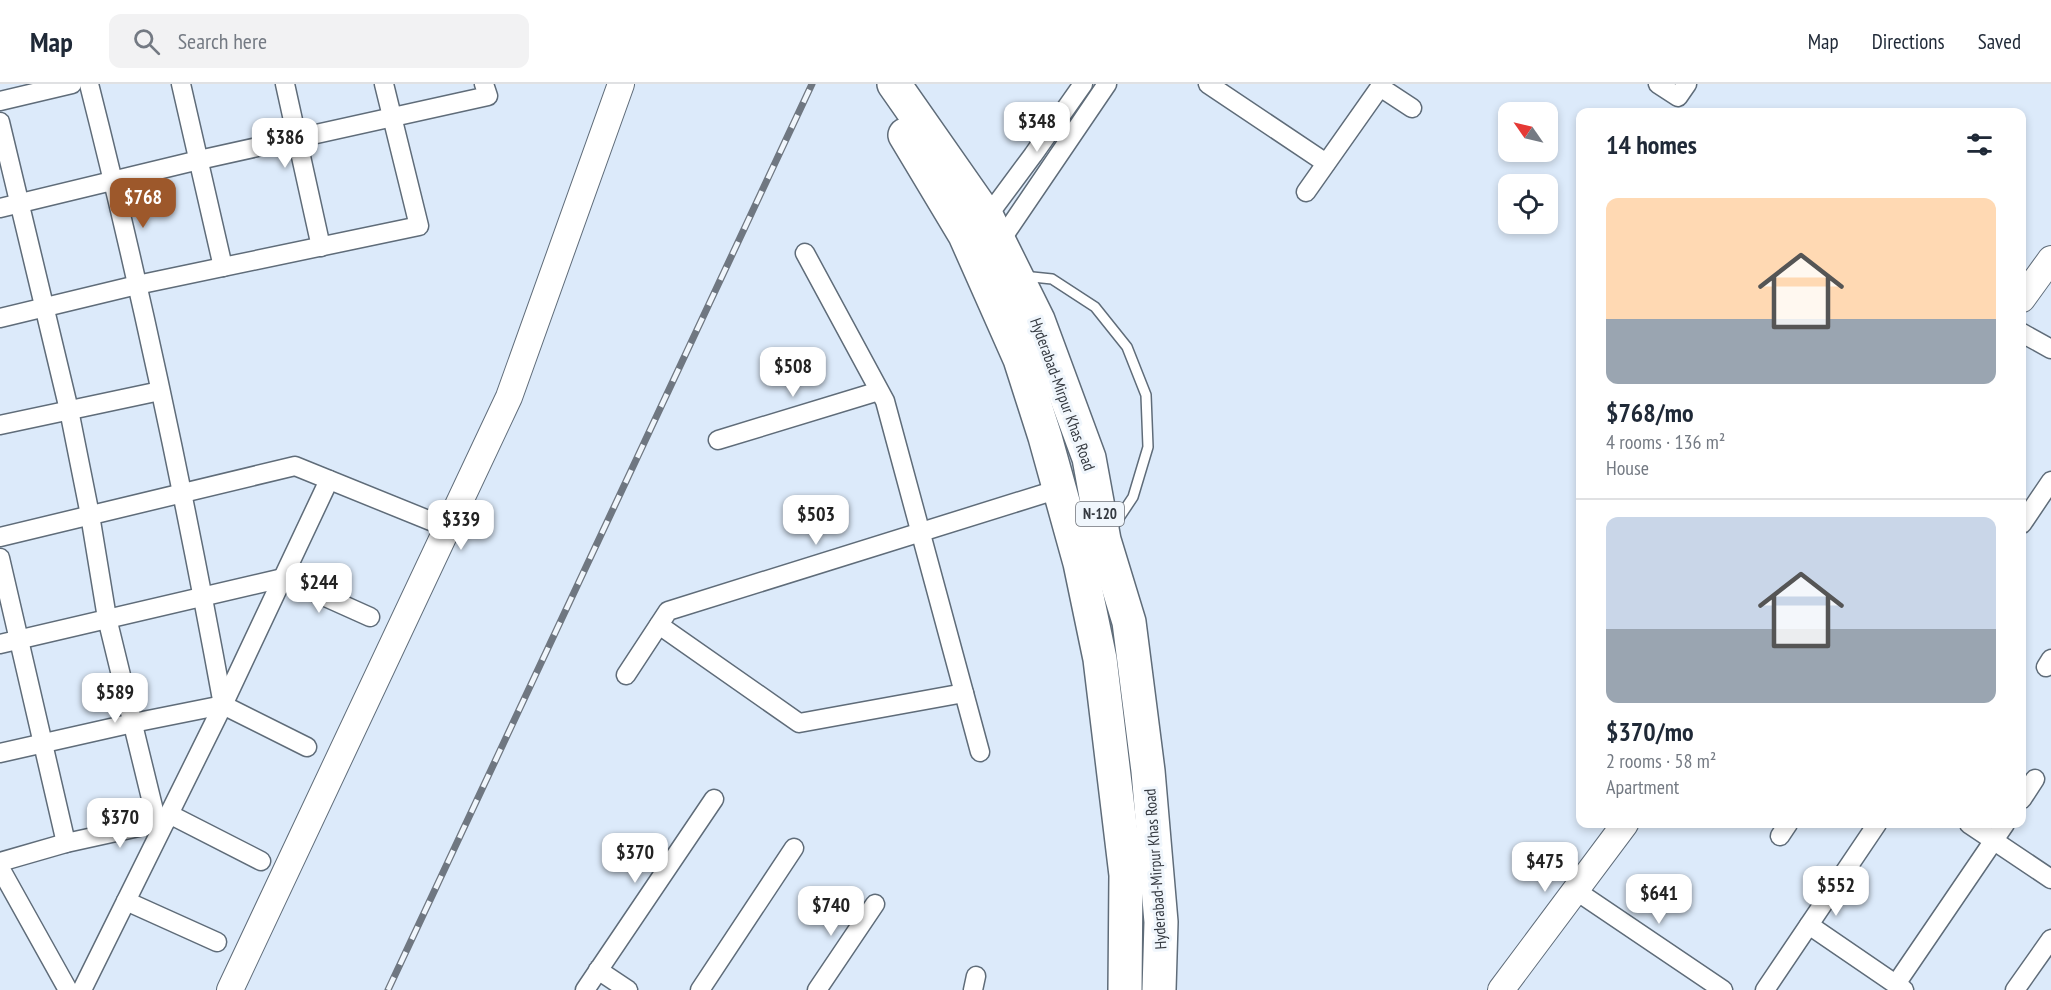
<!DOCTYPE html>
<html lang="en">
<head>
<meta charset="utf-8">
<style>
	body { margin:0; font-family:"PT Sans Narrow",sans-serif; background:#f2f2f3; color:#1f2937; height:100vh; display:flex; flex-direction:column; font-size:22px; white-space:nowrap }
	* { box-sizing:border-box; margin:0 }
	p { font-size:20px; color:#747a83 }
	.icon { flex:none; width:33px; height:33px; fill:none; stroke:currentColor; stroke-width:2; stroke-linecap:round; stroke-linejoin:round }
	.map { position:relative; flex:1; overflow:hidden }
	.drawer { position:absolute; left:1576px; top:24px; width:450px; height:720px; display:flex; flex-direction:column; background:#fff; border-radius:12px; box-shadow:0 3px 9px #0003 }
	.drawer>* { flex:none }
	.needle { width:39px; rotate:304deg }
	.tools { position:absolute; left:1498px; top:18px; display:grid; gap:12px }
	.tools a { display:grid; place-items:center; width:60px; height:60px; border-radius:12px; background:#fff; box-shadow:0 3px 9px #0003; font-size:30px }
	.price { position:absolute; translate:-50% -51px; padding:0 14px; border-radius:12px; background:#fff; color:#222; font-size:20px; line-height:39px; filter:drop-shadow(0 2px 3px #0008) }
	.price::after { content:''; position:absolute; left:50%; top:36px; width:18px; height:14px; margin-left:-9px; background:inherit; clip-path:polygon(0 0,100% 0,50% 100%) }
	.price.active { background:#9d582b; color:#fff }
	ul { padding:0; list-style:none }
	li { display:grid; align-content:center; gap:12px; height:318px; padding:0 30px }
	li+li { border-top:2px solid #e0e1e3 }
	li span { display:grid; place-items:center; height:186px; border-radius:12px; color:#555 }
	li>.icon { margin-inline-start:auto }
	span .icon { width:108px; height:108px; fill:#fffc; stroke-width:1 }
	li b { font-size:26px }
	h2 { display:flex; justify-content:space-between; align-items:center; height:72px; padding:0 30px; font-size:26px }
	header { display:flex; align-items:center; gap:36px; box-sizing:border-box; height:84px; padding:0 30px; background:#fff; border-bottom:2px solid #e0e1e3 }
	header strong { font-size:28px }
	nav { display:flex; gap:33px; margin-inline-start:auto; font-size:21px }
	.search { width:420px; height:54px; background:#f2f2f3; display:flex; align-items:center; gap:15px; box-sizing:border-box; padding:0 21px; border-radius:12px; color:#747a83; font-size:22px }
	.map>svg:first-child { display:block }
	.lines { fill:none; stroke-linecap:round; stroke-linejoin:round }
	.lane-casing { stroke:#5f6c79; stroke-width:12 }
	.street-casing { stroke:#5f6c79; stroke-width:21 }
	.secondary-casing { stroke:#5f6c79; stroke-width:28 }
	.highway-casing { stroke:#5f6c79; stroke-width:36 }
	.lane { stroke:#fff; stroke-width:9 }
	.street { stroke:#fff; stroke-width:18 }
	.secondary { stroke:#fff; stroke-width:26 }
	.highway { stroke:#fff; stroke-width:33 }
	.rail-casing { stroke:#6f7781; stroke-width:7 }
	.rail { stroke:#f0f6fc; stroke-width:4.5; stroke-dasharray:14; stroke-linecap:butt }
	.labels { text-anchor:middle; stroke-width:6; stroke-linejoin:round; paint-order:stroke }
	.shield { fill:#f0f6fc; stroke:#6d7279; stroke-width:1.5 }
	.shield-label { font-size:15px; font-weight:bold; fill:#353a41 }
	.street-label { font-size:16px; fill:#353a41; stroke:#f0f6fc }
</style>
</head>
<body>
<header>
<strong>Map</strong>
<div class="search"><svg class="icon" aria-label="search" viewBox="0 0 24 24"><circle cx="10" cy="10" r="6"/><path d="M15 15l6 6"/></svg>Search here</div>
<nav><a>Map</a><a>Directions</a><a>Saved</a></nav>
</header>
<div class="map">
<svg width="2051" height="906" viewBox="0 0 2051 906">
	<rect width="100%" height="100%" fill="#dceafa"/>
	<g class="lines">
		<g class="lane-casing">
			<polyline id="lane" points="1023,192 1052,195 1095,223 1127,263 1146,311 1148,363 1133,413 1111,446"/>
		</g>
		<g class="street-casing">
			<g id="street">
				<path d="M89 0C141 205 185 413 223 621"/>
				<polyline points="181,0 223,183"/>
				<polyline points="285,0 321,163"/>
				<polyline points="1208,0 1326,79"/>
				<polyline points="1382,0 1380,3 1412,24"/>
				<polyline points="1658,0 1678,13 1687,0"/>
				<polyline points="0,17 72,0"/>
				<polyline points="0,38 69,326 90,431 107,534 157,739"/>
				<polyline points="1306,108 1380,3"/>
				<polyline points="0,124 199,76 488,12 484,0"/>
				<polyline points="987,133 1033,71 1083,0"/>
				<polyline points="999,159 1107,0"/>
				<polyline points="805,169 885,317 980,668"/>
				<polyline points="0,234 137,201 419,142 384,0"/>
				<polyline points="2022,249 2051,265"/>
				<polyline points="0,341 160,307"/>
				<polyline points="718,356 879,307"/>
				<polyline points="2022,440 2051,397"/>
				<polyline points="0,453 295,382 448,444"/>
				<polyline points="0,474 66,759"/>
				<polyline points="659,541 799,639 964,609"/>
				<polyline points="0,560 283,494 370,533"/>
				<polyline points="2046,583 2051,575"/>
				<polyline points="626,591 668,527 1059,405"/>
				<polyline points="0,669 133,639 223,621 307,663"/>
				<polyline points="2022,715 2035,695"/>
				<polyline points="169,730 261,777"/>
				<polyline points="1969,740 2051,795"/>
				<polyline points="1780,752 1788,740"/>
				<polyline points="0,778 66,759 166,737"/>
				<polyline points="0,784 68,906"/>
				<polyline points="1575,806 1723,906"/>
				<polyline points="126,817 217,858"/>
				<polyline points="1809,841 1904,906"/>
				<polyline points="598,886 628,906"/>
				<polyline points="1896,900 2005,740"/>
				<polyline points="82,906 223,621 329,396"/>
				<polyline points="585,906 714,715"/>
				<polyline points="700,906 794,764"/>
				<polyline points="817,906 875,820"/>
				<polyline points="973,906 976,892"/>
				<polyline points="1765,906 1877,740"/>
				<polyline points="2015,906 2051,855"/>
			</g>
		</g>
		<g class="secondary-casing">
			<g id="secondary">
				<polyline points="2022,215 2051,175"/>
				<polyline points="230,906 509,313 621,0"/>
				<polyline points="1501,906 1625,740"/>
			</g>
		</g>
		<g class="highway-casing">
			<g id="highway">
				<polyline points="894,0 987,133 1038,236 1089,374 1104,456 1129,538 1148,687 1161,838 1159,906"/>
				<polyline points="905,51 965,151 1020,275 1045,353 1080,479 1100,575 1126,791 1125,906"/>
			</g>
		</g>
		<use href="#lane" class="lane"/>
		<use href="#street" class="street"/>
		<use href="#secondary" class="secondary"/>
		<use href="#highway" class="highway"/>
		<g class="rail-casing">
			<polyline id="rail" points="388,906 812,0"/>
		</g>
		<use href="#rail" class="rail"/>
	</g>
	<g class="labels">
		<rect class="shield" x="1076" y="418" width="48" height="24" rx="4.5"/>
		<g class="shield-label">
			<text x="1100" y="435">N-120</text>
		</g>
		<g class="street-label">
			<text transform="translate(1063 310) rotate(70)" y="6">Hyderabad-Mirpur Khas Road</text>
			<text transform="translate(1155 785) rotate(-94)" y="6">Hyderabad-Mirpur Khas Road</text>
		</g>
	</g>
</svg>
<div class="tools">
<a><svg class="needle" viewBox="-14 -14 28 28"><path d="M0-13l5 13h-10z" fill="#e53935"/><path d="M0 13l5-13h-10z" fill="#747a83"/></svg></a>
<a><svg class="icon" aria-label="locate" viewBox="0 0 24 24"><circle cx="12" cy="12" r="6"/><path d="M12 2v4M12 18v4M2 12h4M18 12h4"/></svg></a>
</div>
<b class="price" style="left:1037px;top:69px">$348</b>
<b class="price" style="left:285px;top:85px">$386</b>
<b class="price active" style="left:143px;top:145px">$768</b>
<b class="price" style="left:793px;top:314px">$508</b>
<b class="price" style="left:816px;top:462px">$503</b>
<b class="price" style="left:461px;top:467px">$339</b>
<b class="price" style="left:319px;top:530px">$244</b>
<b class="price" style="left:115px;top:640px">$589</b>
<b class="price" style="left:120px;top:765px">$370</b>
<b class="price" style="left:635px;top:800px">$370</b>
<b class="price" style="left:1545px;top:809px">$475</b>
<b class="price" style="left:1836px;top:833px">$552</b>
<b class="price" style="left:1659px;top:841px">$641</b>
<b class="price" style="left:831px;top:853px">$740</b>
<section class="drawer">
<h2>14 homes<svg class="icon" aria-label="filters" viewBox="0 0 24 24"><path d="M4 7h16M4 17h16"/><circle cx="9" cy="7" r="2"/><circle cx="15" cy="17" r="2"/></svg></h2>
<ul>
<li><span style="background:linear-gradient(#ffd9b3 65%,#9aa5b1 0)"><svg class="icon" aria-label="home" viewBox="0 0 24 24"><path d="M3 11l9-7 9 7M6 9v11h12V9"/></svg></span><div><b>$768/mo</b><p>4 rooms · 136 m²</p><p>House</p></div></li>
<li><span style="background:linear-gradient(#c9d6e8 60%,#9aa5b1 0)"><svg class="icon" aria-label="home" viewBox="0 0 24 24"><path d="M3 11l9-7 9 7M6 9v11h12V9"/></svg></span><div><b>$370/mo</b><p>2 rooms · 58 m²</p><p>Apartment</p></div></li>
</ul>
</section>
</div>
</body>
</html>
